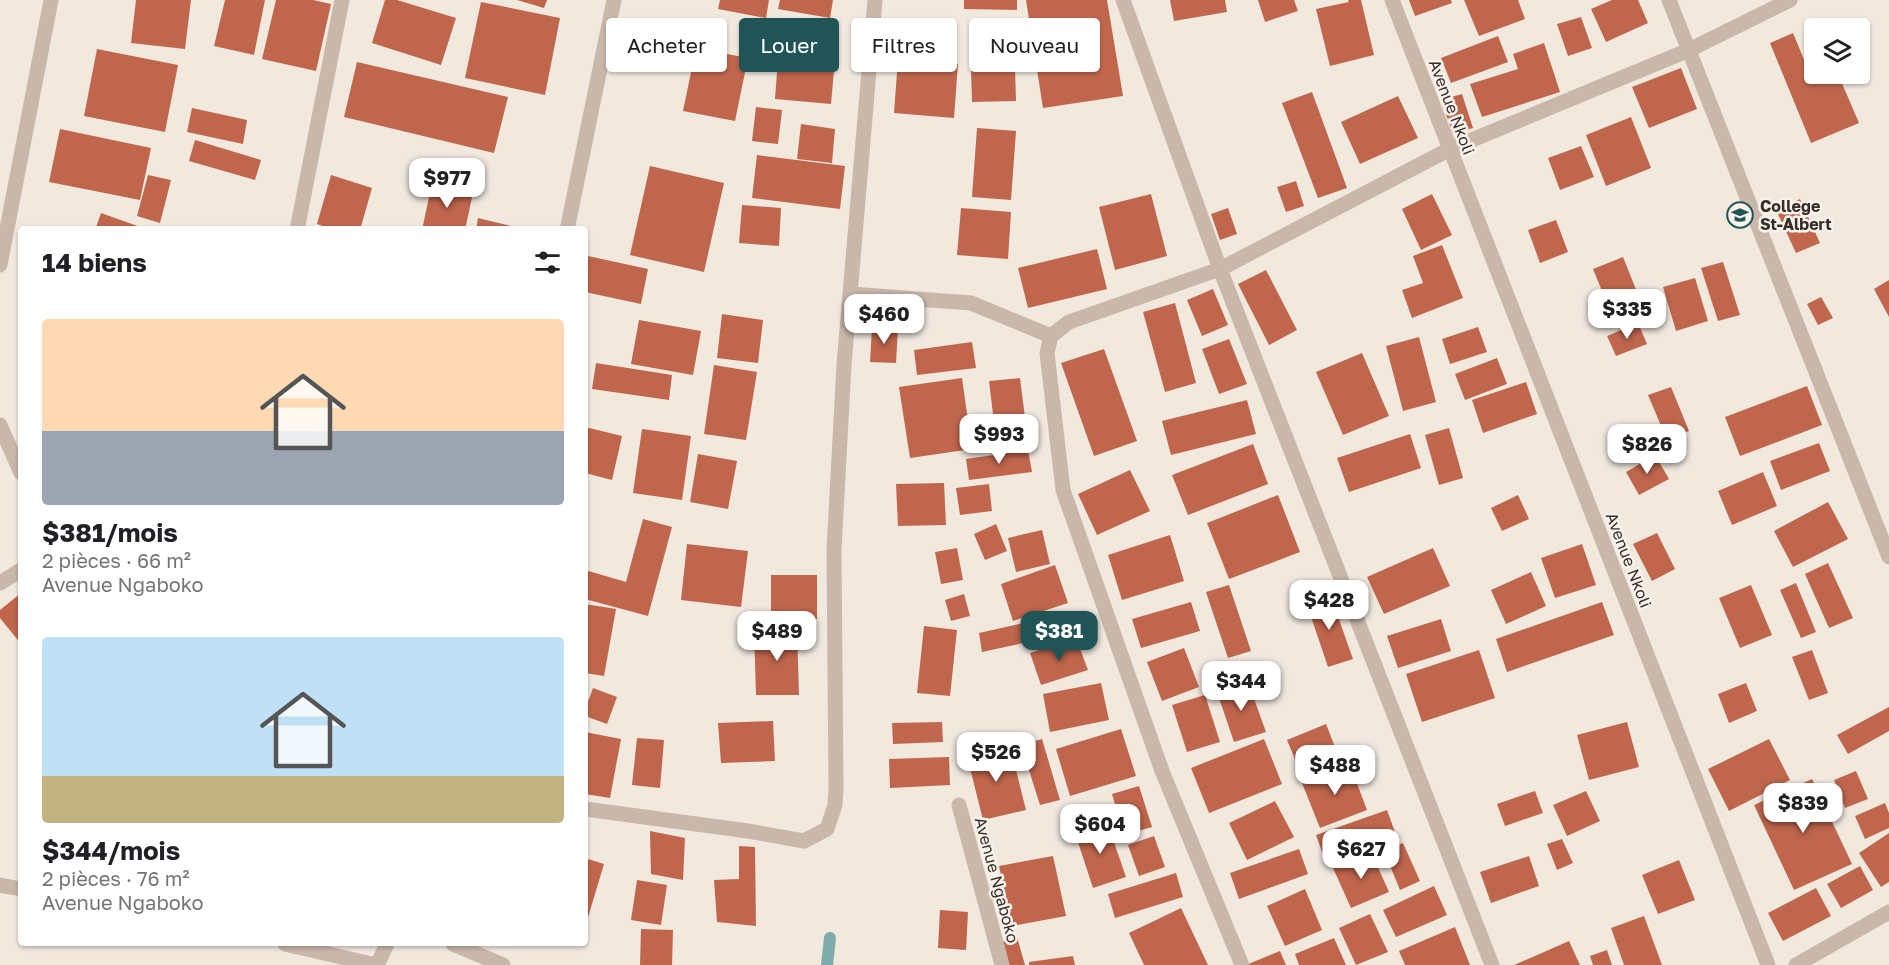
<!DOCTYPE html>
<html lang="fr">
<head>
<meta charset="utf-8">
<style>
	body { margin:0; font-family:"Golos Text",sans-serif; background:#f2f2f2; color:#202124; height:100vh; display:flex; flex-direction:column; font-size:22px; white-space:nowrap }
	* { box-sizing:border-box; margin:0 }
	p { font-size:20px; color:#757577 }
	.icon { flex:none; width:33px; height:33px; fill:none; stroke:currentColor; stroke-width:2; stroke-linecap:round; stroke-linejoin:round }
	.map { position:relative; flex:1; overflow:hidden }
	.details { position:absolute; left:18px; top:226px; width:570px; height:720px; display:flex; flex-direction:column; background:#fff; border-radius:6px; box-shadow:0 2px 4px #0004 }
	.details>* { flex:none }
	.banner { position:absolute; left:606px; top:18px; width:570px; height:54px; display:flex; gap:12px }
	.buttons { position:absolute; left:1804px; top:18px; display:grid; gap:12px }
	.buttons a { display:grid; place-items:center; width:66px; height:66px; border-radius:6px; background:#fff; box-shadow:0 2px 4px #0004; font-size:30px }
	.price { position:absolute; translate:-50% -51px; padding:0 14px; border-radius:12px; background:#fff; color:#222; font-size:20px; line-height:39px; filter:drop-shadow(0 2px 3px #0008) }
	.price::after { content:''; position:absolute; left:50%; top:36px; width:18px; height:14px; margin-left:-9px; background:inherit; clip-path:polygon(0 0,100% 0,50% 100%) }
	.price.selected { background:#215457; color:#fff }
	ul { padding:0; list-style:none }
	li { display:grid; align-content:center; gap:12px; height:318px; padding:0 24px }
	li span { display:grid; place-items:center; height:186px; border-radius:6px; color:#555 }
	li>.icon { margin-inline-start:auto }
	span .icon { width:108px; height:108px; fill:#fffc; stroke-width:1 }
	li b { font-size:26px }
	h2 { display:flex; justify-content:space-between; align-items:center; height:72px; padding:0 24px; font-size:26px }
	.tag { padding:0 21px; border-radius:6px; background:#fff; box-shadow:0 2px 4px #0004; font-size:21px; line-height:54px }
	.tag.selected { background:#215457; color:#fff }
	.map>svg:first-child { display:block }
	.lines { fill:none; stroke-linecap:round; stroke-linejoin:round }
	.stream { stroke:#7eacad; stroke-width:12 }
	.building { fill:#c0664d }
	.street { stroke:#c9b7aa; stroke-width:15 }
	.labels { text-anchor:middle; stroke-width:5; stroke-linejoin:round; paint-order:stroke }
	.street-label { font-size:16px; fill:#372d29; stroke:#f9f2ea }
	.poi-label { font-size:16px; font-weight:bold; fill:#372d29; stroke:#f9f2ea; text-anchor:start }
</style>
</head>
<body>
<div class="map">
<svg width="1889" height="965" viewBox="0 0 1889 965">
	<rect width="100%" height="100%" fill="#f1e8de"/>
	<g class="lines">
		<polyline class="stream" points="827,965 830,938"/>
	</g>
	<g class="building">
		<polygon points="136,0 191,0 185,49 131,43"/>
		<polygon points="225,0 265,0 254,55 214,46"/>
		<polygon points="276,0 313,0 331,4 316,71 262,59"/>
		<polygon points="385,0 397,0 456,18 441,65 372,43"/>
		<polygon points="517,0 547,0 544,8"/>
		<polygon points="720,0 769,0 766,18 718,9"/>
		<polygon points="780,0 833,0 830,18 778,9"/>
		<polygon points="964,0 1017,0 1017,10 964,9"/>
		<polygon points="1026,0 1107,0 1123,96 1043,108"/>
		<polygon points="1170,0 1225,0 1227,12 1174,21"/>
		<polygon points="1258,0 1294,0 1298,11 1265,22"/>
		<polygon points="1348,0 1361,0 1374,55 1330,66 1316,9 1349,2"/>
		<polygon points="1409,0 1451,0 1452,3 1415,16"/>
		<polygon points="1464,0 1518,0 1525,19 1479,36"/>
		<polygon points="1612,0 1638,0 1648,23 1606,42 1591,9"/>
		<polygon points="481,2 560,18 545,95 465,78"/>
		<polygon points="1581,17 1592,48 1568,56 1557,24"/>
		<polygon points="780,31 837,36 831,104 775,99"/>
		<polygon points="1793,33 1805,62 1815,58 1815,74 1838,74 1859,123 1811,143 1770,43"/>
		<polygon points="1014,36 1016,101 972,102 970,37"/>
		<polygon points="1498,36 1508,62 1451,83 1441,58"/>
		<polygon points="1544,43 1560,92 1482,117 1470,84 1518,69 1513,54"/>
		<polygon points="696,48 748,58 735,121 683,111"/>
		<polygon points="97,49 178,65 165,132 84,116"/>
		<polygon points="898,59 958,64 954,118 894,113"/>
		<polygon points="357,62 508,97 494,153 344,117"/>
		<polygon points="1681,68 1697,109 1649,128 1632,87"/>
		<polygon points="1312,92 1347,188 1318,198 1282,103"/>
		<polygon points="1462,94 1473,128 1453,134 1441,100"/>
		<polygon points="1398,96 1418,138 1360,164 1341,122"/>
		<polygon points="756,107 782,110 778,144 752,141"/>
		<polygon points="192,108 247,120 243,144 187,132"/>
		<polygon points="1631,117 1651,168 1606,186 1586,135"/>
		<polygon points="801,124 835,129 832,163 797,159"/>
		<polygon points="977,128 1016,131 1011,200 972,197"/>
		<polygon points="60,129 151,148 140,200 49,182"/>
		<polygon points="195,140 261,160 255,180 189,161"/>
		<polygon points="1581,146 1594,177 1560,190 1548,158"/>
		<polygon points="757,155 845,166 840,209 752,198"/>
		<polygon points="650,166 724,183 704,272 630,255"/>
		<polygon points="148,175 171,180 160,223 137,216"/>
		<polygon points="331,175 372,188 360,230 334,230 317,224"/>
		<polygon points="1296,181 1304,206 1286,212 1277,187"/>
		<polygon points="432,183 473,193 465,230 422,230"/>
		<polygon points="1151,194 1167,256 1115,270 1099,207"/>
		<polygon points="1432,194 1452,235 1421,250 1402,209"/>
		<polygon points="1800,199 1820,243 1796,253 1776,210"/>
		<polygon points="742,205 781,208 779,246 739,243"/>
		<polygon points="961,208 1011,212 1008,259 957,255"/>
		<polygon points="1228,208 1237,234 1220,240 1211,214"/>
		<polygon points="101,213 146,229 146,230 95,230"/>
		<polygon points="478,218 524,229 524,230 476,230"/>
		<polygon points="1556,220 1568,252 1540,263 1528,230"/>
		<polygon points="1442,245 1463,298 1412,318 1402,290 1423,283 1413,256"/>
		<polygon points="1097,249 1107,289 1028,308 1018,268"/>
		<polygon points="588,256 648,269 641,304 585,292 585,273"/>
		<polygon points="1623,257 1639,297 1609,308 1593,269"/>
		<polygon points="1723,262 1740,315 1718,321 1701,268"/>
		<polygon points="1266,270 1297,330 1269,345 1238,284"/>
		<polygon points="1695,278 1708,321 1676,331 1663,287"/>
		<polygon points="1889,280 1889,317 1874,289"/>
		<polygon points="1213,289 1228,325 1202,336 1187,300"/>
		<polygon points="1821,297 1833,318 1818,325 1807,304"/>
		<polygon points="1175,303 1196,383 1165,392 1143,312"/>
		<polygon points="722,314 763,320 758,363 717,358"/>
		<polygon points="639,320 701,331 693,375 631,364"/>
		<polygon points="1638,323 1647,344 1616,356 1607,336"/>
		<polygon points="872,327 898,328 896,363 870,362"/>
		<polygon points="1478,327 1487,352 1450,364 1442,339"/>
		<polygon points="1419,337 1436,402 1403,411 1386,346"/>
		<polygon points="1229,339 1247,384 1219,394 1202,349"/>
		<polygon points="972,342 976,368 917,375 914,350"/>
		<polygon points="1104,349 1137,441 1094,456 1061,363"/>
		<polygon points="1362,353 1389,416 1343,435 1316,372"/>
		<polygon points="1497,358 1507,384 1465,400 1455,374"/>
		<polygon points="596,363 672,375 669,400 592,389"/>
		<polygon points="714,365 757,372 746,440 704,434"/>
		<polygon points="962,378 972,449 910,458 899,387"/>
		<polygon points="1020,378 1028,442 997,447 989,381"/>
		<polygon points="1526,382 1537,414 1483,433 1472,400"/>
		<polygon points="1807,386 1822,425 1740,456 1725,417"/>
		<polygon points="1671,387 1689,431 1667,440 1648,395"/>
		<polygon points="1247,400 1256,434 1171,455 1162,421"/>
		<polygon points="585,427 622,436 612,480 585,473"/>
		<polygon points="1449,428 1463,478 1439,485 1425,435"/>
		<polygon points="642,429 691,436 682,500 633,493"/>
		<polygon points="1410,434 1421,468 1349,492 1337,458"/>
		<polygon points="1819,443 1830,471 1781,490 1770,461"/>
		<polygon points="1253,444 1268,484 1188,515 1172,475"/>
		<polygon points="1028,450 1032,472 969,480 966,459"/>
		<polygon points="698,454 737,461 728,509 690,502"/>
		<polygon points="1655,455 1669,479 1639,495 1626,472"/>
		<polygon points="1130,470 1150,511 1097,535 1078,494"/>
		<polygon points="1763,472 1777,506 1732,525 1718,491"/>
		<polygon points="944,483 946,525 898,526 896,484"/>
		<polygon points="989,484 992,511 960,515 956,488"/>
		<polygon points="1278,495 1300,552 1229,579 1207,523"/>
		<polygon points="1518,495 1529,519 1502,531 1491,508"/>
		<polygon points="1828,502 1848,539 1793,567 1774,531"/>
		<polygon points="643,519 672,527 648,616 585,599 585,570 626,582"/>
		<polygon points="996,524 1007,551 985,560 974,534"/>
		<polygon points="1042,530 1050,564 1016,572 1008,538"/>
		<polygon points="1657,533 1675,569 1652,581 1633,544"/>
		<polygon points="1170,535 1184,581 1122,600 1108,555"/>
		<polygon points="687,544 748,551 741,607 681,600"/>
		<polygon points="1582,544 1596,585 1555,598 1541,558"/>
		<polygon points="957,548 963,580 941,584 935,552"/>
		<polygon points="1433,548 1450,586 1384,614 1367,577"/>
		<polygon points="1828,563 1853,618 1829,628 1805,574"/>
		<polygon points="1055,565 1068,603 1013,621 1001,584"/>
		<polygon points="1531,572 1546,606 1506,624 1491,590"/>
		<polygon points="771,575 817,575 817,619 771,618"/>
		<polygon points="1796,583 1816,632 1801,638 1780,590"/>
		<polygon points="1229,585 1251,651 1228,658 1206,592"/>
		<polygon points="1751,585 1772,635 1740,648 1719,598"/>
		<polygon points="21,593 21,644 0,618 0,610"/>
		<polygon points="964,594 970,616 951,621 945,600"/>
		<polygon points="1330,594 1353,659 1328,667 1306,602"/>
		<polygon points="1191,602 1200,631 1141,648 1132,619"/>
		<polygon points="1602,602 1614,635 1507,672 1496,639"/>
		<polygon points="585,604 616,609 604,676 585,673"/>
		<polygon points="1069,613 1074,632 982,652 979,633"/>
		<polygon points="1441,619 1451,651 1398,668 1387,636"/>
		<polygon points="924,626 957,630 950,696 917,693"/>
		<polygon points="797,629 799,695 756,695 754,630"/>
		<polygon points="1076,638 1088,670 1041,685 1030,653"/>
		<polygon points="1184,648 1199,687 1162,701 1147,662"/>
		<polygon points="1479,650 1495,698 1422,722 1406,674"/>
		<polygon points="1812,650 1828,693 1809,700 1792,657"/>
		<polygon points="1248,682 1266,732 1234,742 1217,692"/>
		<polygon points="1101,683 1109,720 1050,732 1043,694"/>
		<polygon points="1746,683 1757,711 1729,723 1718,694"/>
		<polygon points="593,688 617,697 607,724 585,716 585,710"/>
		<polygon points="1205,695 1220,742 1187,752 1172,705"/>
		<polygon points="1889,707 1889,731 1848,754 1837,735"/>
		<polygon points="773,721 775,761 721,763 718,723"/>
		<polygon points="942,722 943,742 893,744 892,723"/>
		<polygon points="1627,722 1639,767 1589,780 1577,735"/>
		<polygon points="1326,724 1340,760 1302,776 1287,740"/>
		<polygon points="1121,729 1136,776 1070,796 1056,749"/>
		<polygon points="585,732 621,739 610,798 585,794"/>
		<polygon points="637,738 664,740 660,788 632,785"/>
		<polygon points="1042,739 1060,800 1040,805 1021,745"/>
		<polygon points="1264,739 1282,784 1209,813 1191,768"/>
		<polygon points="1769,739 1790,780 1729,811 1708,769"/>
		<polygon points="1010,746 1026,810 983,820 967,756"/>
		<polygon points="949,757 950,785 890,788 889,759"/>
		<polygon points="1350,765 1367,810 1320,828 1302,783"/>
		<polygon points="1856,771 1868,799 1845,808 1834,780"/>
		<polygon points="1812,779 1852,864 1794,890 1754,805"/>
		<polygon points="1139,786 1152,827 1124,835 1112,794"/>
		<polygon points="1535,791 1543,813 1505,826 1497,804"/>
		<polygon points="1586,791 1600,821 1567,836 1553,805"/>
		<polygon points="1275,801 1294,837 1247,860 1229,823"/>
		<polygon points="1885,803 1889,813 1889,828 1865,839 1855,816"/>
		<polygon points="1387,810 1396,835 1325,860 1316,835"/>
		<polygon points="1107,822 1126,877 1093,888 1075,833"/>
		<polygon points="650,831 685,838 683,880 651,874"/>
		<polygon points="1889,833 1889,882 1881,887 1859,853"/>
		<polygon points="1154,836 1165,867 1139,876 1128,845"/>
		<polygon points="1562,839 1573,863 1557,870 1547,844"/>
		<polygon points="1403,843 1420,881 1400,890 1384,851"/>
		<polygon points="739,846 755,847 756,926 717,922 714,880 739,879"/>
		<polygon points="1299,849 1308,874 1239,899 1230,873"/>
		<polygon points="1371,852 1389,892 1351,908 1333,868"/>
		<polygon points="1053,856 1066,916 1012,926 999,866"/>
		<polygon points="1529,856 1539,886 1491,903 1480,872"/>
		<polygon points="585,858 604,864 586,924 585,924"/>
		<polygon points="1679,860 1695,900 1658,914 1642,875"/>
		<polygon points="1860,866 1873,890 1841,908 1827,884"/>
		<polygon points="1176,873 1183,897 1115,918 1108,894"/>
		<polygon points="637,880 667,885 661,925 631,920"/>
		<polygon points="1434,886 1447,915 1396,937 1383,910"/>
		<polygon points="1816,888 1831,916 1783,941 1768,913"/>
		<polygon points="1305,889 1322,930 1285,946 1267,906"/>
		<polygon points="1181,908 1208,965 1144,965 1129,933"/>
		<polygon points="940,910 968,912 966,950 938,948"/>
		<polygon points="1370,914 1388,952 1356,965 1339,928"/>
		<polygon points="1644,916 1662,965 1624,965 1611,928"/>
		<polygon points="1455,927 1470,965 1405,965 1399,951"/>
		<polygon points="641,929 673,930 672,965 640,965"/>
		<polygon points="1017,937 1025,965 1009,965 1002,942"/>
		<polygon points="1334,938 1346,965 1299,965 1295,954"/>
		<polygon points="1569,941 1580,965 1514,965"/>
		<polygon points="1607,950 1612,965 1593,965 1590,956"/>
		<polygon points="1280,951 1286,965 1246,965"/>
		<polygon points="1073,956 1075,965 1029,965 1029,962"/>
	</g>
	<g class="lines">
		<g class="street">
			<polyline points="1123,0 1220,269 1492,965"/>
			<polyline points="1392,0 1768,965"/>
			<polyline points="1669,0 1889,557"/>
			<polyline points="297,230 342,0"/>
			<polyline points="567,230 614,0"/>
			<polyline points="0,265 51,0"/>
			<polyline points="851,294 971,303 1051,336"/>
			<polyline points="0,425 21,473"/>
			<polyline points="0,583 21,570"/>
			<polyline points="959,805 1002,965"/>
			<polyline points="585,809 748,831 804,841 827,829 835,805 836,788 834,550 844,365 875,0"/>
			<polyline points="0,885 21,889"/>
			<polyline points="285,944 376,965"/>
			<polyline points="453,944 503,965"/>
			<polyline points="377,965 387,944"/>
			<polyline points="1242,965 1162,771 1063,490 1047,353 1051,336 1069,322 1220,269 1450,149 1689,50 1790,0"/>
			<polyline points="1796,965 1889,912"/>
		</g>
	</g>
	<defs>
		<g id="school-ring" transform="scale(1.35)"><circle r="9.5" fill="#f9f2ea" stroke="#215457" stroke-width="1.5"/><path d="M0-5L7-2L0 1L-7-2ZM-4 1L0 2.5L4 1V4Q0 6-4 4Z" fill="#215457"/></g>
	</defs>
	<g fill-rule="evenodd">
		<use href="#school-ring" x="1740" y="215"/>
	</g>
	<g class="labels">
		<g class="street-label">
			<text transform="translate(1452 107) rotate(69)" y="6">Avenue Nkoli</text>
			<text transform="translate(1629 560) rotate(69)" y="6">Avenue Nkoli</text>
			<text transform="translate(997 880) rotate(75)" y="6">Avenue Ngaboko</text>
		</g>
		<g class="poi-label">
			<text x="1760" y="212">College<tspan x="1760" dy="18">St-Albert</tspan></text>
		</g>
	</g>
</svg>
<div class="buttons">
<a><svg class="icon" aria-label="layers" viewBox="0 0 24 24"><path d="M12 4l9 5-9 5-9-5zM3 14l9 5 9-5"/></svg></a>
</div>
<b class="price" style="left:447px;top:209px">$977</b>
<b class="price" style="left:1627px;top:340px">$335</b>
<b class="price" style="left:884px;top:345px">$460</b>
<b class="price" style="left:999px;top:465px">$993</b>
<b class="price" style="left:1647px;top:475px">$826</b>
<b class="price" style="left:1329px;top:631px">$428</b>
<b class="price" style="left:777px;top:662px">$489</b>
<b class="price selected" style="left:1059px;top:662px">$381</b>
<b class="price" style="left:1241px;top:712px">$344</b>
<b class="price" style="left:996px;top:783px">$526</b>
<b class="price" style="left:1335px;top:796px">$488</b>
<b class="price" style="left:1803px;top:834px">$839</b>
<b class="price" style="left:1100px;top:855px">$604</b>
<b class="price" style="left:1361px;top:880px">$627</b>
<div class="banner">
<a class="tag">Acheter</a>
<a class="tag selected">Louer</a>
<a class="tag">Filtres</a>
<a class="tag">Nouveau</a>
</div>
<section class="details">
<h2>14 biens<svg class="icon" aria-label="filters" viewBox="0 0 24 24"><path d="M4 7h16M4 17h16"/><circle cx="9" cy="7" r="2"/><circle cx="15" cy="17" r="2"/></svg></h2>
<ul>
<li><span style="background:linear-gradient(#ffd9b3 60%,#9aa5b1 0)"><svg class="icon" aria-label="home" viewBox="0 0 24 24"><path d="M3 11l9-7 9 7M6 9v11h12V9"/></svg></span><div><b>$381/mois</b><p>2 pièces · 66 m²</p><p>Avenue Ngaboko</p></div></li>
<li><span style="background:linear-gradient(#bfe0f5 75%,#c2b280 0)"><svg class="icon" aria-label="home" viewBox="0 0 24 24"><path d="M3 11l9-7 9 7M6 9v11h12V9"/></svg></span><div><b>$344/mois</b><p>2 pièces · 76 m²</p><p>Avenue Ngaboko</p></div></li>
</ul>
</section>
</div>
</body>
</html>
